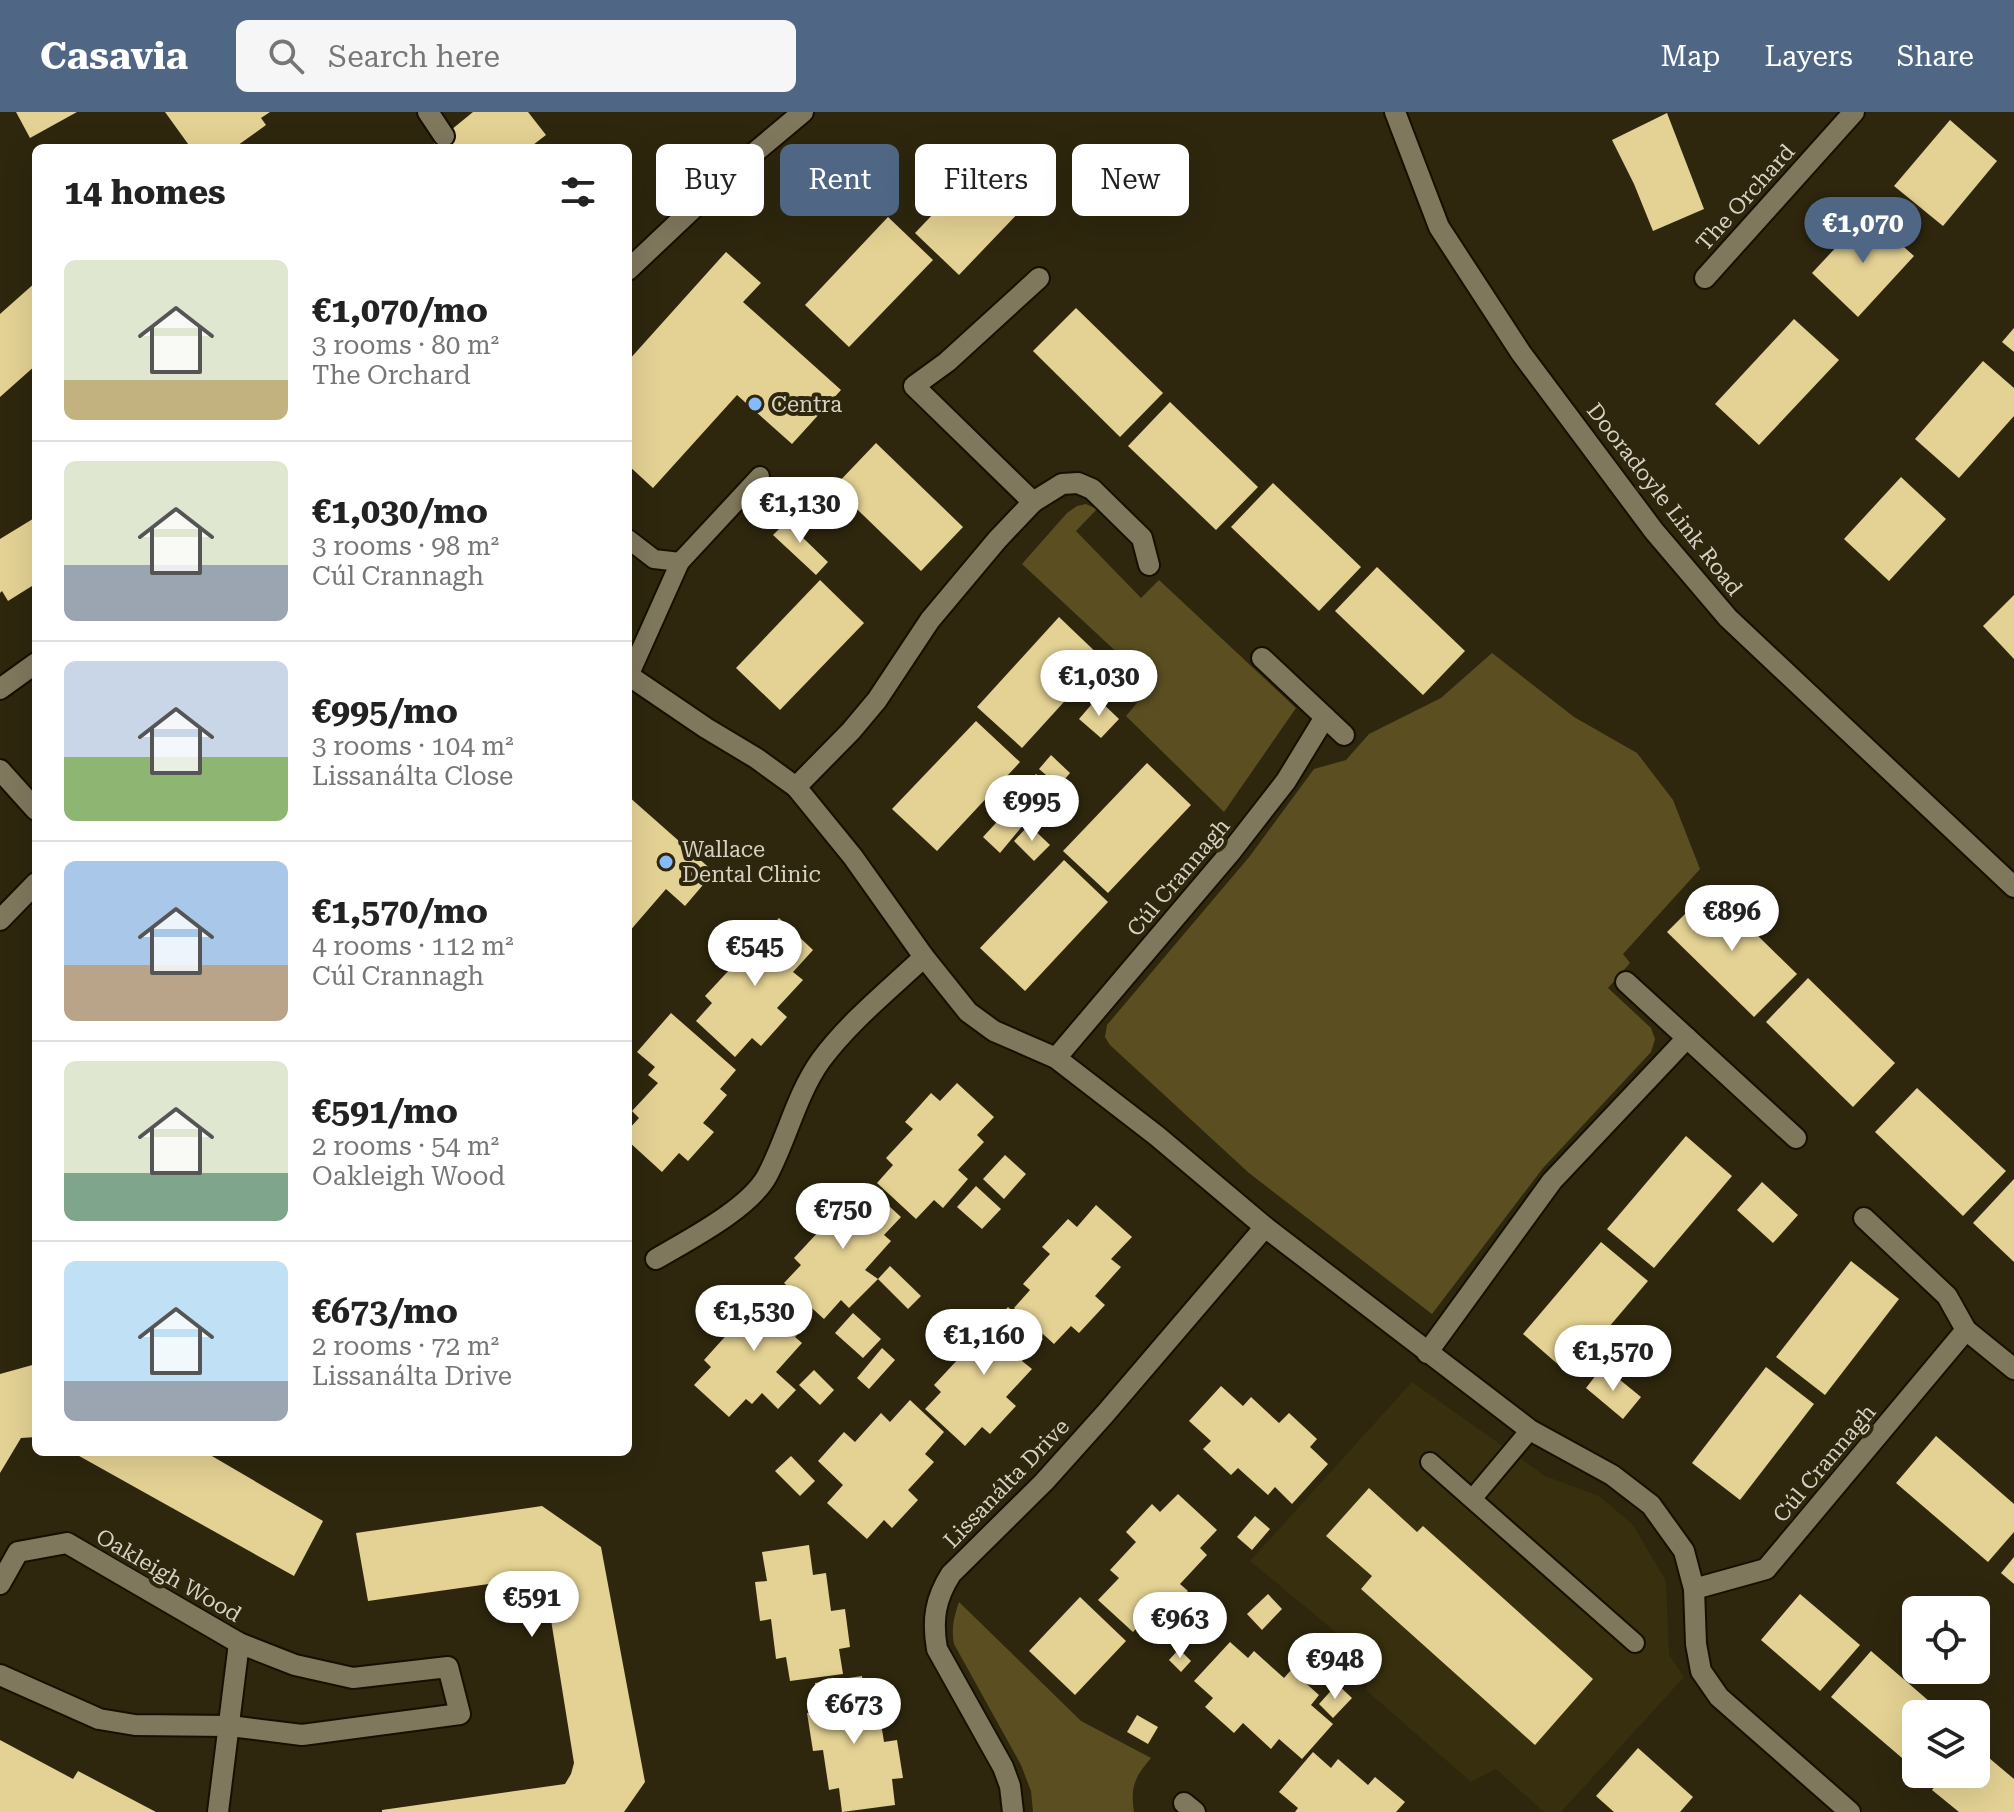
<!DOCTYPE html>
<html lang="en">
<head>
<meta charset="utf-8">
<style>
	body { margin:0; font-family:"Roboto Serif",serif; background:#f6f6f6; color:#222; height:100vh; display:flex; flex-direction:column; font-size:30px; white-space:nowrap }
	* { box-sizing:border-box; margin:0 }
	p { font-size:26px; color:#767676 }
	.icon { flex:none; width:44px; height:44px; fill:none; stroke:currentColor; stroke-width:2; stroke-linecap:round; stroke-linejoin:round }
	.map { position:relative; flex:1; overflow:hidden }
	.drawer { position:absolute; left:32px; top:32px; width:600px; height:1312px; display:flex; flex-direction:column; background:#fff; border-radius:12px; box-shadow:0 8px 32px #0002 }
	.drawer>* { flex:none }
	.banner { position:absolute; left:656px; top:32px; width:760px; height:72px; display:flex; gap:16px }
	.buttons { position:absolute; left:1902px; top:1484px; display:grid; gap:16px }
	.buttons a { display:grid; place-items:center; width:88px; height:88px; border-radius:12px; background:#fff; box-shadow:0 8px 32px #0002; font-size:40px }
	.price { position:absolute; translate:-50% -68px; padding:0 18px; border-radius:28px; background:#fff; color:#222; font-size:26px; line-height:52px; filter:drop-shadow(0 2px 4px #0008) }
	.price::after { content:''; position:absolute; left:50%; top:48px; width:24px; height:18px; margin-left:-12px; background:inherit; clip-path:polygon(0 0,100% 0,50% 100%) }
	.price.on { background:#4f6784; color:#fff }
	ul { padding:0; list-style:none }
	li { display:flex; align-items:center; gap:24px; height:200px; padding:0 32px }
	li+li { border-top:2px solid #e0e0e0 }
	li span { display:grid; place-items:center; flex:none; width:224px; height:160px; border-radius:12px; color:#555 }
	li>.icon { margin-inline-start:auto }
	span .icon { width:96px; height:96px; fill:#fffc; stroke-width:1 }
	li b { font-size:34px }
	h2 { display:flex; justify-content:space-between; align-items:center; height:96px; padding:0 32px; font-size:34px }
	.tag { padding:0 28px; border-radius:12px; background:#fff; box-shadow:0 8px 32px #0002; font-size:28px; line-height:72px }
	.tag.on { background:#4f6784; color:#fff }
	header { display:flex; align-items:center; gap:48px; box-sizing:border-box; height:112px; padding:0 40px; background:#4f6784; color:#fff }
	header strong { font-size:38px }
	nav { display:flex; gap:44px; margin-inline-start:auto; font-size:28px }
	.search { width:560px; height:72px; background:#f6f6f6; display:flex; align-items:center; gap:20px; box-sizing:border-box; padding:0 28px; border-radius:12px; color:#767676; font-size:30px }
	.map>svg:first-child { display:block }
	.built { fill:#372f0d }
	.green { fill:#5b4f21 }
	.building { fill:#e4d294 }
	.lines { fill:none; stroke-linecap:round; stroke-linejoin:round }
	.lane-casing { stroke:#161000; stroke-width:22 }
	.street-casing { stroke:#161000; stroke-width:24 }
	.secondary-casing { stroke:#161000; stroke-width:24 }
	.lane { stroke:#80785d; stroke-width:18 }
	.street { stroke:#80785d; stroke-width:20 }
	.secondary { stroke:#80785d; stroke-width:20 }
	.poi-dot { fill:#86bbfb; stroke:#2e270e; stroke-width:3 }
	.labels { text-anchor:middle; stroke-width:8; stroke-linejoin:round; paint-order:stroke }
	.street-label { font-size:22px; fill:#d6d2c3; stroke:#2e270e }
	.poi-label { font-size:22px; fill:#d6d2c3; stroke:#2e270e; text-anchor:start }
</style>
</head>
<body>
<header>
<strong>Casavia</strong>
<div class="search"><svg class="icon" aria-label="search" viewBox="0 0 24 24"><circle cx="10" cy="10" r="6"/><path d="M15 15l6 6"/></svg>Search here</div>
<nav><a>Map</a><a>Layers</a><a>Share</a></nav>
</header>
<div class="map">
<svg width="2014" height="1700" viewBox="0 0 2014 1700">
	<rect width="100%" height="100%" fill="#2e270e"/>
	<polygon class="built" points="1412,1270 1545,1364 1599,1384 1633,1413 1666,1469 1669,1543 1684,1565 1561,1700 1544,1700 1496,1657 1471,1670 1366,1578 1374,1552 1250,1449"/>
	<g class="green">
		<polygon points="1086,392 1097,397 1076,419 1141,486 1159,468 1296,596 1224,700 1126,604 1152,573 1022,452 1067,401 1077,394"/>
		<polygon points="1492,541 1574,605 1637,641 1673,688 1700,757 1623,842 1630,851 1608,876 1651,916 1655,927 1651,940 1543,1056 1432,1202 1249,1061 1110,933 1105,925 1107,913 1250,744 1314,657 1346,648 1369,622 1441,586"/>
		<path d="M959 1490 1081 1609 1151 1646C1135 1665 1130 1674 1134 1700H1033L1031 1679 1021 1653 954 1532C951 1516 954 1505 959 1490Z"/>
	</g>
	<g class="building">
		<polygon points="16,0 77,0 30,26"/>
		<polygon points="165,0 270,0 261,6 266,13 234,36 191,36"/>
		<polygon points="473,0 528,0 546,23 529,36 429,36"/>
		<polygon points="1667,1 1704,97 1653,119 1634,72 1612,28"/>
		<polygon points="1950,8 1997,49 1943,114 1894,74"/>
		<polygon points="999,33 1043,75 959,163 915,121"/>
		<polygon points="1867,102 1914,144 1858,205 1812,161"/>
		<polygon points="888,105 933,148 849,235 805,193"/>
		<polygon points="726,140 761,171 743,190 841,278 792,332 737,283 653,376 628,353 628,249"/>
		<polygon points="36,170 36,253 0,285 0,202"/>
		<polygon points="1076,196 1163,281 1120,325 1033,239"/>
		<polygon points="1794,207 1839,248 1759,333 1715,292"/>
		<polygon points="2014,216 2014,240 2002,230"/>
		<polygon points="1983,249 2014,276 2014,304 1959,366 1915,327"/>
		<polygon points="1170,290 1258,375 1216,418 1128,334"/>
		<polygon points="876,331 963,415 921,459 834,375"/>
		<polygon points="1901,365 1946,407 1889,469 1844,427"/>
		<polygon points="1273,371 1361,455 1319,499 1231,415"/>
		<polygon points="812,382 821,390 808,404 799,397"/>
		<polygon points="792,404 806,417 800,423 828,450 816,463 773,423"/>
		<polygon points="36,405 36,480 32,474 8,489 2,479 0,481 0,427"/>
		<polygon points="1377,455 1465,539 1423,583 1335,499"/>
		<polygon points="820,468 864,511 780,598 736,556"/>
		<polygon points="2014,483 2014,547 1983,514"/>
		<polygon points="1059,505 1103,547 1022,636 977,595"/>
		<polygon points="1097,586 1119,607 1101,626 1079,607"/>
		<polygon points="976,609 1020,650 937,739 892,697"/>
		<polygon points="1051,643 1070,661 1059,674 1039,657"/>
		<polygon points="1147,651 1191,693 1108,781 1063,739"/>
		<polygon points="1036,662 1050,674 1035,691 1021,678"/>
		<polygon points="628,684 714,760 685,794 666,777 628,821 628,753 632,748 628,744"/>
		<polygon points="1008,698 1024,712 1000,741 983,725"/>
		<polygon points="1029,713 1050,733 1034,749 1014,729"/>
		<polygon points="1064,748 1108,790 1025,879 980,836"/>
		<polygon points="1710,777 1797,862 1754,905 1667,820"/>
		<polygon points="779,806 813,838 793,860 803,868 777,896 787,905 761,934 752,926 735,945 696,909 712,891 705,884 732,855 724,848 750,820 759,827"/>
		<polygon points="1808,866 1895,951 1853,995 1766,910"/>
		<polygon points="671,901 736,958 720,977 727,983 703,1011 714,1020 688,1049 679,1041 662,1060 628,1029 628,1018 639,1006 632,999 658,971 648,963 655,955 637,940"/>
		<polygon points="957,971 994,1005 977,1023 984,1030 958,1058 968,1067 943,1096 934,1088 916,1107 877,1071 893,1053 886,1046 913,1017 905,1010 931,981 940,989"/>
		<polygon points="1917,976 2006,1059 1963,1104 1875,1020"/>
		<polygon points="1686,1024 1732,1064 1654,1156 1607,1117"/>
		<polygon points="1005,1043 1026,1062 1004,1087 983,1067"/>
		<polygon points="2014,1067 2014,1150 1973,1111"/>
		<polygon points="1762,1070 1798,1103 1773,1131 1737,1098"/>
		<polygon points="864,1071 901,1105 884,1123 891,1129 865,1158 878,1167 849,1196 841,1188 824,1207 784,1171 801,1153 794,1146 821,1117 813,1110 838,1081 847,1089"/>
		<polygon points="976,1074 1001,1097 982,1117 957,1095"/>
		<polygon points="1096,1093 1132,1125 1111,1147 1121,1155 1095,1184 1105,1193 1079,1221 1071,1214 1054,1232 1014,1196 1030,1178 1023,1172 1050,1142 1042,1135 1068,1107 1077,1115"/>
		<polygon points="1601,1130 1648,1169 1569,1262 1523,1222"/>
		<polygon points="1851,1149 1899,1187 1825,1283 1776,1245"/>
		<polygon points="890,1154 921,1184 908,1197 878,1167"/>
		<polygon points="775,1173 812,1206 795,1225 802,1231 776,1260 796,1278 778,1297 762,1281 752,1292 746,1287 729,1305 694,1273 711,1255 704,1248 731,1218 723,1211 749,1183 758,1191"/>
		<polygon points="1008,1195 1043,1227 1022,1249 1032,1257 1006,1285 1016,1294 990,1322 982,1315 965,1334 925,1297 941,1280 934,1273 961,1244 953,1237 979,1208 988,1216"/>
		<polygon points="853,1201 881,1227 863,1246 835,1221"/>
		<polygon points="882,1236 895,1248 869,1277 857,1266"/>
		<polygon points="36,1252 36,1325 21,1326 0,1361 0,1262"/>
		<polygon points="1603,1254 1641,1285 1623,1307 1586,1276"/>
		<polygon points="1766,1255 1814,1292 1740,1388 1692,1351"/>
		<polygon points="814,1258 834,1278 820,1293 799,1273"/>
		<polygon points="1221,1274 1243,1294 1251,1285 1279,1311 1289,1301 1317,1327 1310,1335 1328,1352 1292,1392 1275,1375 1268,1383 1238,1356 1231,1363 1203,1337 1211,1329 1189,1309"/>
		<polygon points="910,1288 944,1320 925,1342 934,1350 908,1378 918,1388 892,1416 884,1408 867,1427 827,1391 843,1373 818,1349 844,1320 855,1330 881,1301 890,1310"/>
		<polygon points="1936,1324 2014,1392 2014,1420 1988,1450 1896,1371"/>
		<polygon points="72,1340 205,1340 323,1409 294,1464"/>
		<polygon points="791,1344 815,1369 800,1384 775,1359"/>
		<polygon points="1369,1376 1417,1420 1423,1414 1593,1567 1535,1633 1361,1477 1372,1464 1326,1424"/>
		<polygon points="1178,1382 1217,1418 1200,1436 1207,1443 1180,1472 1188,1479 1162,1507 1153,1499 1133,1520 1098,1488 1119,1466 1110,1458 1136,1430 1126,1420 1152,1392 1160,1400"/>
		<polygon points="542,1394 601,1435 645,1670 624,1700 382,1700 382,1698 565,1672 571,1662 574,1651 547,1483 525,1467 368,1489 356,1421"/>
		<polygon points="1255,1404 1270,1417 1252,1438 1237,1425"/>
		<polygon points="809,1433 813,1463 826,1461 831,1499 845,1497 850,1535 839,1537 843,1562 790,1569 786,1545 776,1547 771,1507 760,1509 755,1470 767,1469 762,1440"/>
		<polygon points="2014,1445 2014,1472 2001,1461"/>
		<polygon points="1268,1482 1282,1497 1262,1518 1247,1502"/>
		<polygon points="1800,1482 1860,1533 1820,1579 1761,1528"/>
		<polygon points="1080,1485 1126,1529 1075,1583 1029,1539"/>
		<polygon points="1230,1530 1248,1546 1254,1539 1284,1566 1291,1558 1319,1583 1311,1593 1333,1612 1302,1647 1279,1627 1271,1637 1243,1611 1234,1621 1205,1595 1213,1586 1194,1569"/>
		<polygon points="1179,1537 1191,1549 1181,1560 1169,1548"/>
		<polygon points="1871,1539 1944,1602 1916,1602 1916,1658 1831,1585"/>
		<polygon points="862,1564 866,1593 878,1592 884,1630 897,1628 903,1666 892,1667 895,1693 842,1700 839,1676 829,1678 823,1638 813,1639 807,1601 819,1600 815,1571"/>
		<polygon points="1337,1572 1352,1586 1333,1606 1319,1592"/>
		<polygon points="1137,1603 1158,1615 1148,1632 1127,1620"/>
		<polygon points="0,1628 73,1667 78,1659 156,1700 0,1700"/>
		<polygon points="1976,1635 2014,1667 2014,1700 1959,1700 1932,1678 1945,1662 1976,1662"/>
		<polygon points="1638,1636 1693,1685 1680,1700 1614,1700 1596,1684"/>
		<polygon points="1313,1640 1331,1656 1338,1647 1368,1673 1375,1665 1405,1690 1396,1700 1295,1700 1298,1696 1279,1680"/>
	</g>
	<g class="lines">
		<g class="lane-casing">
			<g id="lane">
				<polyline points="628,427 654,447 680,450 629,564"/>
				<polyline points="680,450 760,364"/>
				<polyline points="1430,1350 1635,1531"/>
				<polyline points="1473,1386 1530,1318"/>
			</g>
		</g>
		<g class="street-casing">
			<g id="street">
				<polyline points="428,0 444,24"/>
				<polyline points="1039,166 947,250 914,274 1033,390 1062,372 1078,371 1092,377 1142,426 1149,453"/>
				<polyline points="1705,166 1854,0"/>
				<polyline points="1262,546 1344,623"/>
				<polyline points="628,563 706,616 756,646 796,675 853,745 924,845 968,900 994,919 1056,946 1157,1024 1265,1115 1530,1318 1612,1363 1651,1393 1684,1439 1694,1477 1696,1532 1701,1559 1719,1585 1850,1700"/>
				<polyline points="0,577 36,551"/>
				<polyline points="0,658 36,698"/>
				<polyline points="796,675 851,619 877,588 930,508 997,428 1033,390"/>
				<polyline points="1626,870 1796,1026"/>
				<polyline points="1056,946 1230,741 1286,669 1325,605"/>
				<polyline points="1864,1106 1947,1184 1966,1218 2014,1257"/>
				<path d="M656 1147C688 1128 749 1097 767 1064 787 1027 796 983 821 948 850 909 889 878 924 845"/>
				<polyline points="1427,1241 1552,1069 1687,926"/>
				<polyline points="0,1472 18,1440 67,1431 239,1531 295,1553 353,1566 448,1555 460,1602 302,1623 230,1614 135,1613 99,1607 0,1563"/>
				<polyline points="1694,1477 1766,1457 1966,1218"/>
				<polyline points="1184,1691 1195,1700"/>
				<polyline points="218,1700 239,1531"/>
				<path d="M1013 1700 1010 1674 1003 1655 937 1537C932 1508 935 1487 951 1462L1044 1370 1105 1302 1265 1115"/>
			</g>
		</g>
		<g class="secondary-casing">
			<g id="secondary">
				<polyline points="1395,0 1439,115 1521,241 1654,419 1728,506 2014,775"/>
				<polyline points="628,158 735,57 803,0"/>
				<polyline points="0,808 36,771"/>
			</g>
		</g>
		<use href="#lane" class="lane"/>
		<use href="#street" class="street"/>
		<use href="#secondary" class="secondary"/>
	</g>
	<g class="poi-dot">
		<circle cx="755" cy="292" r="8"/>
		<circle cx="666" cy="750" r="8"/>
	</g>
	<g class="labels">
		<g class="street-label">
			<text transform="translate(1745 85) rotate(-48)" y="8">The Orchard</text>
			<text transform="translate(1665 387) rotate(52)" y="8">Dooradoyle Link Road</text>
			<text transform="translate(1178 765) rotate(-50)" y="8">Cúl Crannagh</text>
			<text transform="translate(1824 1351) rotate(-50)" y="8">Cúl Crannagh</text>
			<text transform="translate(1006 1371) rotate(-46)" y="8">Lissanálta Drive</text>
			<text transform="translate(169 1463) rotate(30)" y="8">Oakleigh Wood</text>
		</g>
		<g class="poi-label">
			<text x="771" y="300">Centra</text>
			<text x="682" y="745">Wallace<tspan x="682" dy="25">Dental Clinic</tspan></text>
		</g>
	</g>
</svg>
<div class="buttons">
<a><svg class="icon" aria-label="locate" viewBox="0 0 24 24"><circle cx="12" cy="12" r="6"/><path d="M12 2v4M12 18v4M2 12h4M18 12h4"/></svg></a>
<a><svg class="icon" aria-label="layers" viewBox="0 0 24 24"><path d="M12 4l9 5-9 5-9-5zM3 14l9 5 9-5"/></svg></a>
</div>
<b class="price on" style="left:1863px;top:153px">€1,070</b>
<b class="price" style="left:800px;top:433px">€1,130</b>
<b class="price" style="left:1099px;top:606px">€1,030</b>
<b class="price" style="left:1032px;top:731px">€995</b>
<b class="price" style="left:1732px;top:841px">€896</b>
<b class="price" style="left:755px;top:876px">€545</b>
<b class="price" style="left:843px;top:1139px">€750</b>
<b class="price" style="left:754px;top:1241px">€1,530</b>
<b class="price" style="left:984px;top:1265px">€1,160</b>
<b class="price" style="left:1613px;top:1281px">€1,570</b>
<b class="price" style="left:532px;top:1527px">€591</b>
<b class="price" style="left:1180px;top:1548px">€963</b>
<b class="price" style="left:1335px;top:1589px">€948</b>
<b class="price" style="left:854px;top:1634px">€673</b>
<div class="banner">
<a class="tag">Buy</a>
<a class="tag on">Rent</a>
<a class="tag">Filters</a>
<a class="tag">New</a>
</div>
<section class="drawer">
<h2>14 homes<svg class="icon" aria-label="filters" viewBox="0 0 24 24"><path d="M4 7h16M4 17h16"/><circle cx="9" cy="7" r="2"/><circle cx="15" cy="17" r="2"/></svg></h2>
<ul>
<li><span style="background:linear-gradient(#dfe7d0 75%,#c2b280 0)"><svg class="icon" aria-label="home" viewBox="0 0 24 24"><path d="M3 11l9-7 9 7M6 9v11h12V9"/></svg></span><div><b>€1,070/mo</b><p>3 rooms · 80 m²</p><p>The Orchard</p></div></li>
<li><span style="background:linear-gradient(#dfe7d0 65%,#9aa5b1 0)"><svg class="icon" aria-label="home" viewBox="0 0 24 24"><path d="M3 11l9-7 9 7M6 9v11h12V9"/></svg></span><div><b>€1,030/mo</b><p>3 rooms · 98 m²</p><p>Cúl Crannagh</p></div></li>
<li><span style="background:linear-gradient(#c9d6e8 60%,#8fb573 0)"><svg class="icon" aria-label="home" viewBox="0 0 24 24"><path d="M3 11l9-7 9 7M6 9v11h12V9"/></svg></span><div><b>€995/mo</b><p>3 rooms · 104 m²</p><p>Lissanálta Close</p></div></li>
<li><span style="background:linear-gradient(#a9c7e8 65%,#b9a48a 0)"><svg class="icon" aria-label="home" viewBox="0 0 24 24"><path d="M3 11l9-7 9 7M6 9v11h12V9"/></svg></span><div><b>€1,570/mo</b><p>4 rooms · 112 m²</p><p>Cúl Crannagh</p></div></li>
<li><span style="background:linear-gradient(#dfe7d0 70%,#7fa58c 0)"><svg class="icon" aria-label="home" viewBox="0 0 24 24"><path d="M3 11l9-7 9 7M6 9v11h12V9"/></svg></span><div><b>€591/mo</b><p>2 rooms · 54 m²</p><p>Oakleigh Wood</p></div></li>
<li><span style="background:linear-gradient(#bfe0f5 75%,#9aa5b1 0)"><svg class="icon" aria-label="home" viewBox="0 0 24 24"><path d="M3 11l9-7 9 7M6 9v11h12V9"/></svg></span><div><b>€673/mo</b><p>2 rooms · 72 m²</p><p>Lissanálta Drive</p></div></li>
</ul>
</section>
</div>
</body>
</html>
